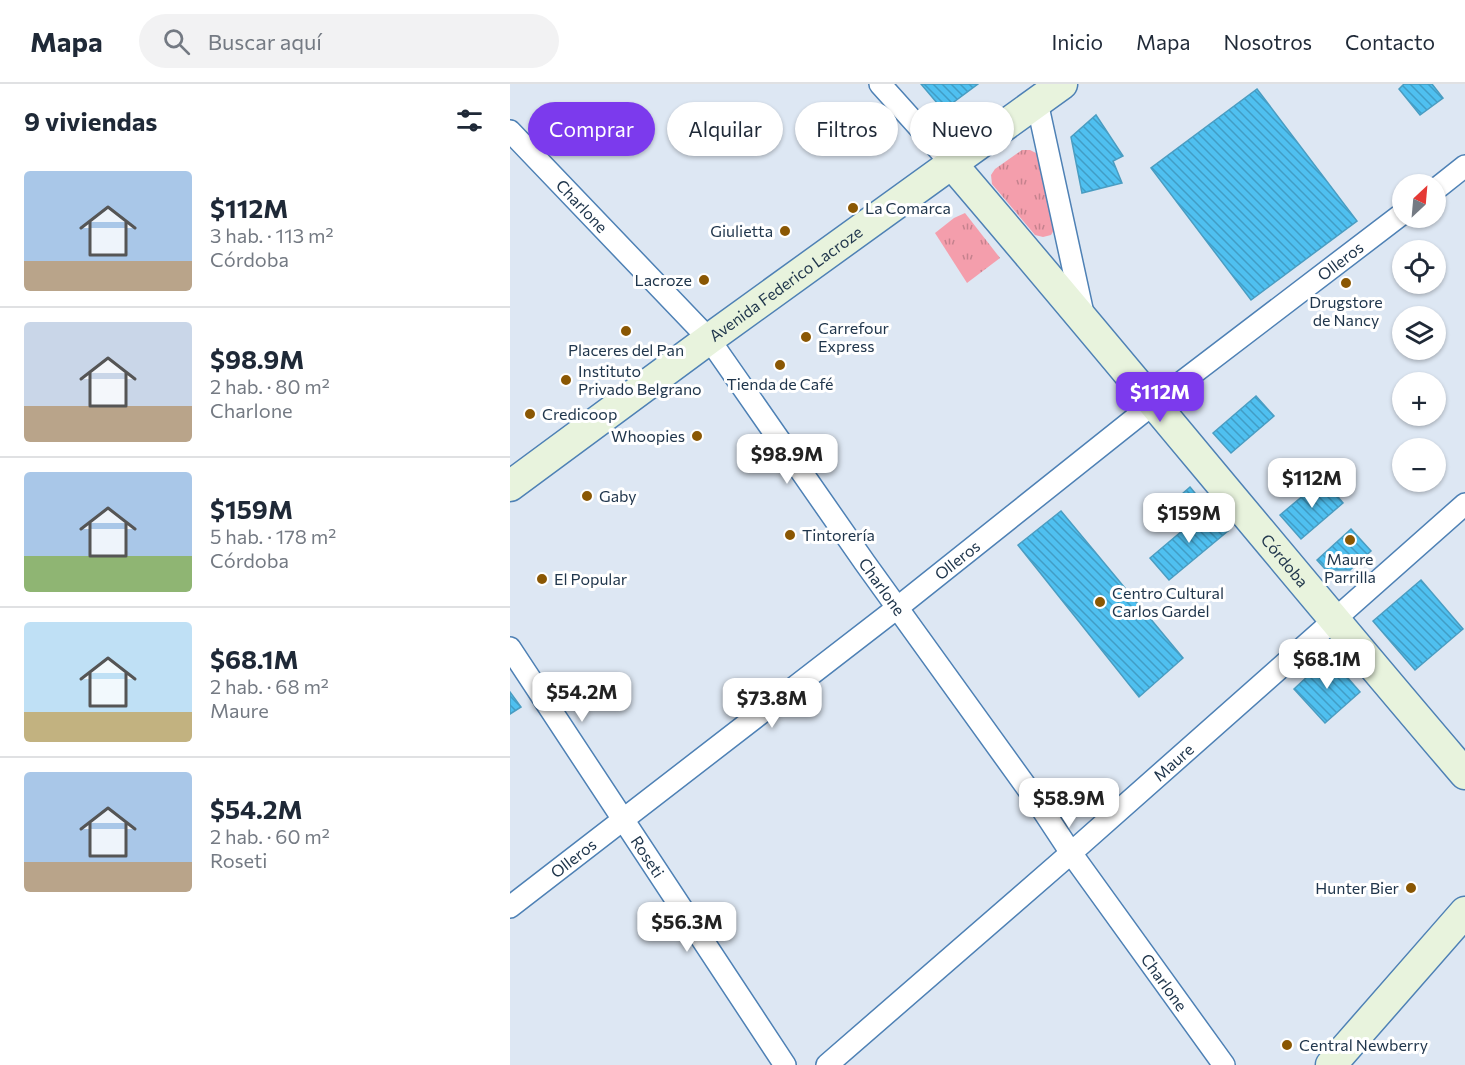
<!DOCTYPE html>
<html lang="es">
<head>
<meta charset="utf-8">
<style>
	body { margin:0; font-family:Commissioner,sans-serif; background:#f2f2f3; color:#1f2937; height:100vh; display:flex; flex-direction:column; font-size:22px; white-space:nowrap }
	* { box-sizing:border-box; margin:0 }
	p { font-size:20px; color:#747a83 }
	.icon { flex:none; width:33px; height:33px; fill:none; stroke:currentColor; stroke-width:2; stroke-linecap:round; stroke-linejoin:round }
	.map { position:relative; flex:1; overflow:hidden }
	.sheet { display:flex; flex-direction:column; background:#fff; width:510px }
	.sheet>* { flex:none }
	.top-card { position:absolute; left:18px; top:18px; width:570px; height:54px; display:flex; gap:12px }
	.needle { width:39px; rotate:26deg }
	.buttons { position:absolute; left:882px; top:90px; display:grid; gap:12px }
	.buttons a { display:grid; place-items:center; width:54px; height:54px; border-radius:50%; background:#fff; box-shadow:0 2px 4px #0004; font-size:30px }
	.price { position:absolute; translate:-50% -51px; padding:0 14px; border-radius:12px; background:#fff; color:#222; font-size:20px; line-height:39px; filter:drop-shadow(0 2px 3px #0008) }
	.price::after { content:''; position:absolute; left:50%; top:36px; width:18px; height:14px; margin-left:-9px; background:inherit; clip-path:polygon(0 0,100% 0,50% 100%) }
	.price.active { background:#7c3aed; color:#fff }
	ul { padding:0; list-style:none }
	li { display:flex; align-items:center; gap:18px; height:150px; padding:0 24px }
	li+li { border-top:2px solid #e0e1e3 }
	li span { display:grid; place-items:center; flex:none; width:168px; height:120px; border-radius:6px; color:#555 }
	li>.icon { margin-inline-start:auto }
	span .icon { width:72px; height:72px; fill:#fffc; stroke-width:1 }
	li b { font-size:26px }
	h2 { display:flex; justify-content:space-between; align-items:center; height:72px; padding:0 24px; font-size:26px }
	.chip { padding:0 21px; border-radius:27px; background:#fff; box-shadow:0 2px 4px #0004; font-size:21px; line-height:54px }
	.chip.active { background:#7c3aed; color:#fff }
	header { display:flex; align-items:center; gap:36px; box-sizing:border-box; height:84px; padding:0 30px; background:#fff; border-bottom:2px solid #e0e1e3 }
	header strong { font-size:28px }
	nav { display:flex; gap:33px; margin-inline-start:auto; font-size:21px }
	.search { width:420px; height:54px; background:#f2f2f3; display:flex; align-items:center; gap:15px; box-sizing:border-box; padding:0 21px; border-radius:33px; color:#747a83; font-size:22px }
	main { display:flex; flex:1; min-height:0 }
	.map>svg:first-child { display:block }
	.park { fill:url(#park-tufts) }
	.building { fill:url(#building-back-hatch); stroke:#4a9dc2; stroke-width:1.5 }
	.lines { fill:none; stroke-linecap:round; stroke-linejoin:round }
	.street-casing { stroke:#4e81b5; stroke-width:24 }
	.secondary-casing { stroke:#4e81b5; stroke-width:33 }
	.street { stroke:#fff; stroke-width:21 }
	.secondary { stroke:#e8f3dd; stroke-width:30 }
	.poi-dot { fill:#8a5703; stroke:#fff; stroke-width:2 }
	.labels { text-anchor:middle; stroke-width:6; stroke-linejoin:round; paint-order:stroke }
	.street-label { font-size:16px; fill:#20364c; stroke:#fff }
	.poi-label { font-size:16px; fill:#20364c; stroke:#fff; text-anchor:start }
</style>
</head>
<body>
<header>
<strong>Mapa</strong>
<div class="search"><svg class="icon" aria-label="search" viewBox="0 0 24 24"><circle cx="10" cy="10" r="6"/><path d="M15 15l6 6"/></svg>Buscar aquí</div>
<nav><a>Inicio</a><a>Mapa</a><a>Nosotros</a><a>Contacto</a></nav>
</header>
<main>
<section class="sheet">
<h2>9 viviendas<svg class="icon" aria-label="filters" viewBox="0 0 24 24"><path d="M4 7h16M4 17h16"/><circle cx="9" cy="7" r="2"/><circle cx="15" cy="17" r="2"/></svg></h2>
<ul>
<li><span style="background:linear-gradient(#a9c7e8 75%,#b9a48a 0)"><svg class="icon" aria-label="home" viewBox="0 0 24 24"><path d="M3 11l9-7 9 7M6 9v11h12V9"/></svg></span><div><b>$112M</b><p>3 hab. · 113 m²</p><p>Córdoba</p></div></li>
<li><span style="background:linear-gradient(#c9d6e8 70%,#b9a48a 0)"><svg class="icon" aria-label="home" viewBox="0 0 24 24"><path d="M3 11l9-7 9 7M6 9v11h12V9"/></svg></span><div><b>$98.9M</b><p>2 hab. · 80 m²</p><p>Charlone</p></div></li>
<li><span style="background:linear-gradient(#a9c7e8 70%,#8fb573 0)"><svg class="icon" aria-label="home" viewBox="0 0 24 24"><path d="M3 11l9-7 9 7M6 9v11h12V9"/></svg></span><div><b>$159M</b><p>5 hab. · 178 m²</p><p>Córdoba</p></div></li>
<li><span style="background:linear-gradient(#bfe0f5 75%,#c2b280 0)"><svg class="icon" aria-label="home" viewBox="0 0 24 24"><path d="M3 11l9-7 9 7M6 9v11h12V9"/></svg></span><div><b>$68.1M</b><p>2 hab. · 68 m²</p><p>Maure</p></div></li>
<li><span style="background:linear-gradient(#a9c7e8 75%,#b9a48a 0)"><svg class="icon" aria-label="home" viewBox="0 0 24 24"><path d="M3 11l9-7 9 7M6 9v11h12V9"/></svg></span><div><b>$54.2M</b><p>2 hab. · 60 m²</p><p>Roseti</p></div></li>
</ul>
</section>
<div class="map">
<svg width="955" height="981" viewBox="0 0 955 981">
	<defs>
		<pattern id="park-tufts" width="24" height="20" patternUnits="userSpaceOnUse" patternTransform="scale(1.5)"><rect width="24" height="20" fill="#f49eac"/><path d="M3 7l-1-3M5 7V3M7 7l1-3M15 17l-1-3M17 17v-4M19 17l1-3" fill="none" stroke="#c5828e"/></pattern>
		<pattern id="building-back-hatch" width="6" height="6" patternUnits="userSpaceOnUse" patternTransform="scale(1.5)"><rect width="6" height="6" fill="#4fc0f0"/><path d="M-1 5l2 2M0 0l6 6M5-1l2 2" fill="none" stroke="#419dc5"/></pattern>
	</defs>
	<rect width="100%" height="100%" fill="#dde7f3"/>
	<g class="park">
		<polygon points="512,66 520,66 528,70 544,146 541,151 533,153 525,151 482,100 481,91 485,85"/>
		<polygon points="455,129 490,174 457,199 425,149 444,134"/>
	</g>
	<g class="building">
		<polygon points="411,0 468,0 433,26"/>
		<polygon points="894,0 922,0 933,14 910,31 889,5"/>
		<polygon points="747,5 847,137 741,216 641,84"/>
		<polygon points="586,31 613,72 603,77 612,99 572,109 561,53"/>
		<polygon points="746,312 764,332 721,369 703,349"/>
		<polygon points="813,395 833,419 791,455 770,431"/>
		<polygon points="680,403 698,425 674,445 656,424"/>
		<polygon points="698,425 718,447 659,496 640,474"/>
		<polygon points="551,427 673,574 629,613 508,461"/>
		<polygon points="841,445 861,467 840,486 816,486 807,476"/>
		<polygon points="911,496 953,545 905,586 863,537"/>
		<polygon points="813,578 824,578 850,608 815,639 784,605"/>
		<polygon points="0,608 11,623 0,630"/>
	</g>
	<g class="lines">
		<g class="street-casing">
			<g id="street">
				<polyline points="370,0 441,79"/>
				<polyline points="527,18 574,234"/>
				<path id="s1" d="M0 47 199 255 355 479 528 719 561 769 714 981"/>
				<polyline points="926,105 955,82"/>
				<path id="s2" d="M0 564 275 981"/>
				<path id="s3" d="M0 823 387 524 643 320 892 130"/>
				<path id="s4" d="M317 981 561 769 955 420"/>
			</g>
		</g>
		<g class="secondary-casing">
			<g id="secondary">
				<path id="s5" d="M441 79C614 281 782 488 955 690"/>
				<path id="s6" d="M0 402 199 255 552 0"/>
				<polyline points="821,981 955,828"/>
			</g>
		</g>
		<use href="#street" class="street"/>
		<use href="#secondary" class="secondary"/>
	</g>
	<g class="poi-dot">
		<circle cx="343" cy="124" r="6"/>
		<circle cx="275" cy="147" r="6"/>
		<circle cx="194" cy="196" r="6"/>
		<circle cx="836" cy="199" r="6"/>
		<circle cx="116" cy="247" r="6"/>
		<circle cx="296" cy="253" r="6"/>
		<circle cx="270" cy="281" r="6"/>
		<circle cx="56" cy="296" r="6"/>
		<circle cx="20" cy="330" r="6"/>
		<circle cx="187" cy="352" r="6"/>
		<circle cx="77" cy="412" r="6"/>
		<circle cx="280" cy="451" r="6"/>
		<circle cx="840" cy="456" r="6"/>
		<circle cx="32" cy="495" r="6"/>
		<circle cx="590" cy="518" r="6"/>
		<circle cx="901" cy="804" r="6"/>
		<circle cx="777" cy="961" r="6"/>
	</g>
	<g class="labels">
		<g class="street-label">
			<text dy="6" stroke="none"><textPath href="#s1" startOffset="104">Charlone</textPath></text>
			<text dy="6" stroke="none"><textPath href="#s3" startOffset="1052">Olleros</textPath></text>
			<text dy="6" stroke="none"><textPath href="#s6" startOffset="342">Avenida Federico Lacroze</textPath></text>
			<text dy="6" stroke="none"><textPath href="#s3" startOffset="566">Olleros</textPath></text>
			<text dy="6" stroke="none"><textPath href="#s5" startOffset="519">Córdoba</textPath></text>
			<text dy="6" stroke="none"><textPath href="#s1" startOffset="590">Charlone</textPath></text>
			<text dy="6" stroke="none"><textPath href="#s4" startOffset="460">Maure</textPath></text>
			<text dy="6" stroke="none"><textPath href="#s2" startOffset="250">Roseti</textPath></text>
			<text dy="6" stroke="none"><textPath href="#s3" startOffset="80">Olleros</textPath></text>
			<text dy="6" stroke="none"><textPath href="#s1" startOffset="1076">Charlone</textPath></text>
		</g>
		<g class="poi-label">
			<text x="355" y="130">La Comarca</text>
			<text x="263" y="153" text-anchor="end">Giulietta</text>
			<text x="182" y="202" text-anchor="end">Lacroze</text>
			<text x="836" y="224" text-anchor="middle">Drugstore<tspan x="836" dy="18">de Nancy</tspan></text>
			<text x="308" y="250">Carrefour<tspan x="308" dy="18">Express</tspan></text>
			<text x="116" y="272" text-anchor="middle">Placeres del Pan</text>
			<text x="68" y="293">Instituto<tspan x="68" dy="18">Privado Belgrano</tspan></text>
			<text x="270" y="306" text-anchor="middle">Tienda de Café</text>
			<text x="32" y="336">Credicoop</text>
			<text x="175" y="358" text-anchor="end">Whoopies</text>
			<text x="89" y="418">Gaby</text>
			<text x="292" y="457">Tintorería</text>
			<text x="840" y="481" text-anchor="middle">Maure<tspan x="840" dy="18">Parrilla</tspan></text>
			<text x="44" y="501">El Popular</text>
			<text x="602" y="515">Centro Cultural<tspan x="602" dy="18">Carlos Gardel</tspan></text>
			<text x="889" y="810" text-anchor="end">Hunter Bier</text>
			<text x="789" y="967">Central Newberry</text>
		</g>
	</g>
</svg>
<div class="buttons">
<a><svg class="needle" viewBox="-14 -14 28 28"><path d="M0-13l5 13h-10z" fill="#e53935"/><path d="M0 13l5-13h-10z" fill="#747a83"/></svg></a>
<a><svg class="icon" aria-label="locate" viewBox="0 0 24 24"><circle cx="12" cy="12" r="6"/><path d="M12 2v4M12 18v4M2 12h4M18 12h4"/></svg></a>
<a><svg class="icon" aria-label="layers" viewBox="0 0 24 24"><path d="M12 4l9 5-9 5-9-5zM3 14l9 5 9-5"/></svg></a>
<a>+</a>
<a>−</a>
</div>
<b class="price active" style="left:650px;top:339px">$112M</b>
<b class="price" style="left:277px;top:401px">$98.9M</b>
<b class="price" style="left:802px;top:425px">$112M</b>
<b class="price" style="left:679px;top:460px">$159M</b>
<b class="price" style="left:817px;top:606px">$68.1M</b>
<b class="price" style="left:72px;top:639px">$54.2M</b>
<b class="price" style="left:262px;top:645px">$73.8M</b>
<b class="price" style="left:559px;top:745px">$58.9M</b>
<b class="price" style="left:177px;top:869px">$56.3M</b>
<div class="top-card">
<a class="chip active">Comprar</a>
<a class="chip">Alquilar</a>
<a class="chip">Filtros</a>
<a class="chip">Nuevo</a>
</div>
</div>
</main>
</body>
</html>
